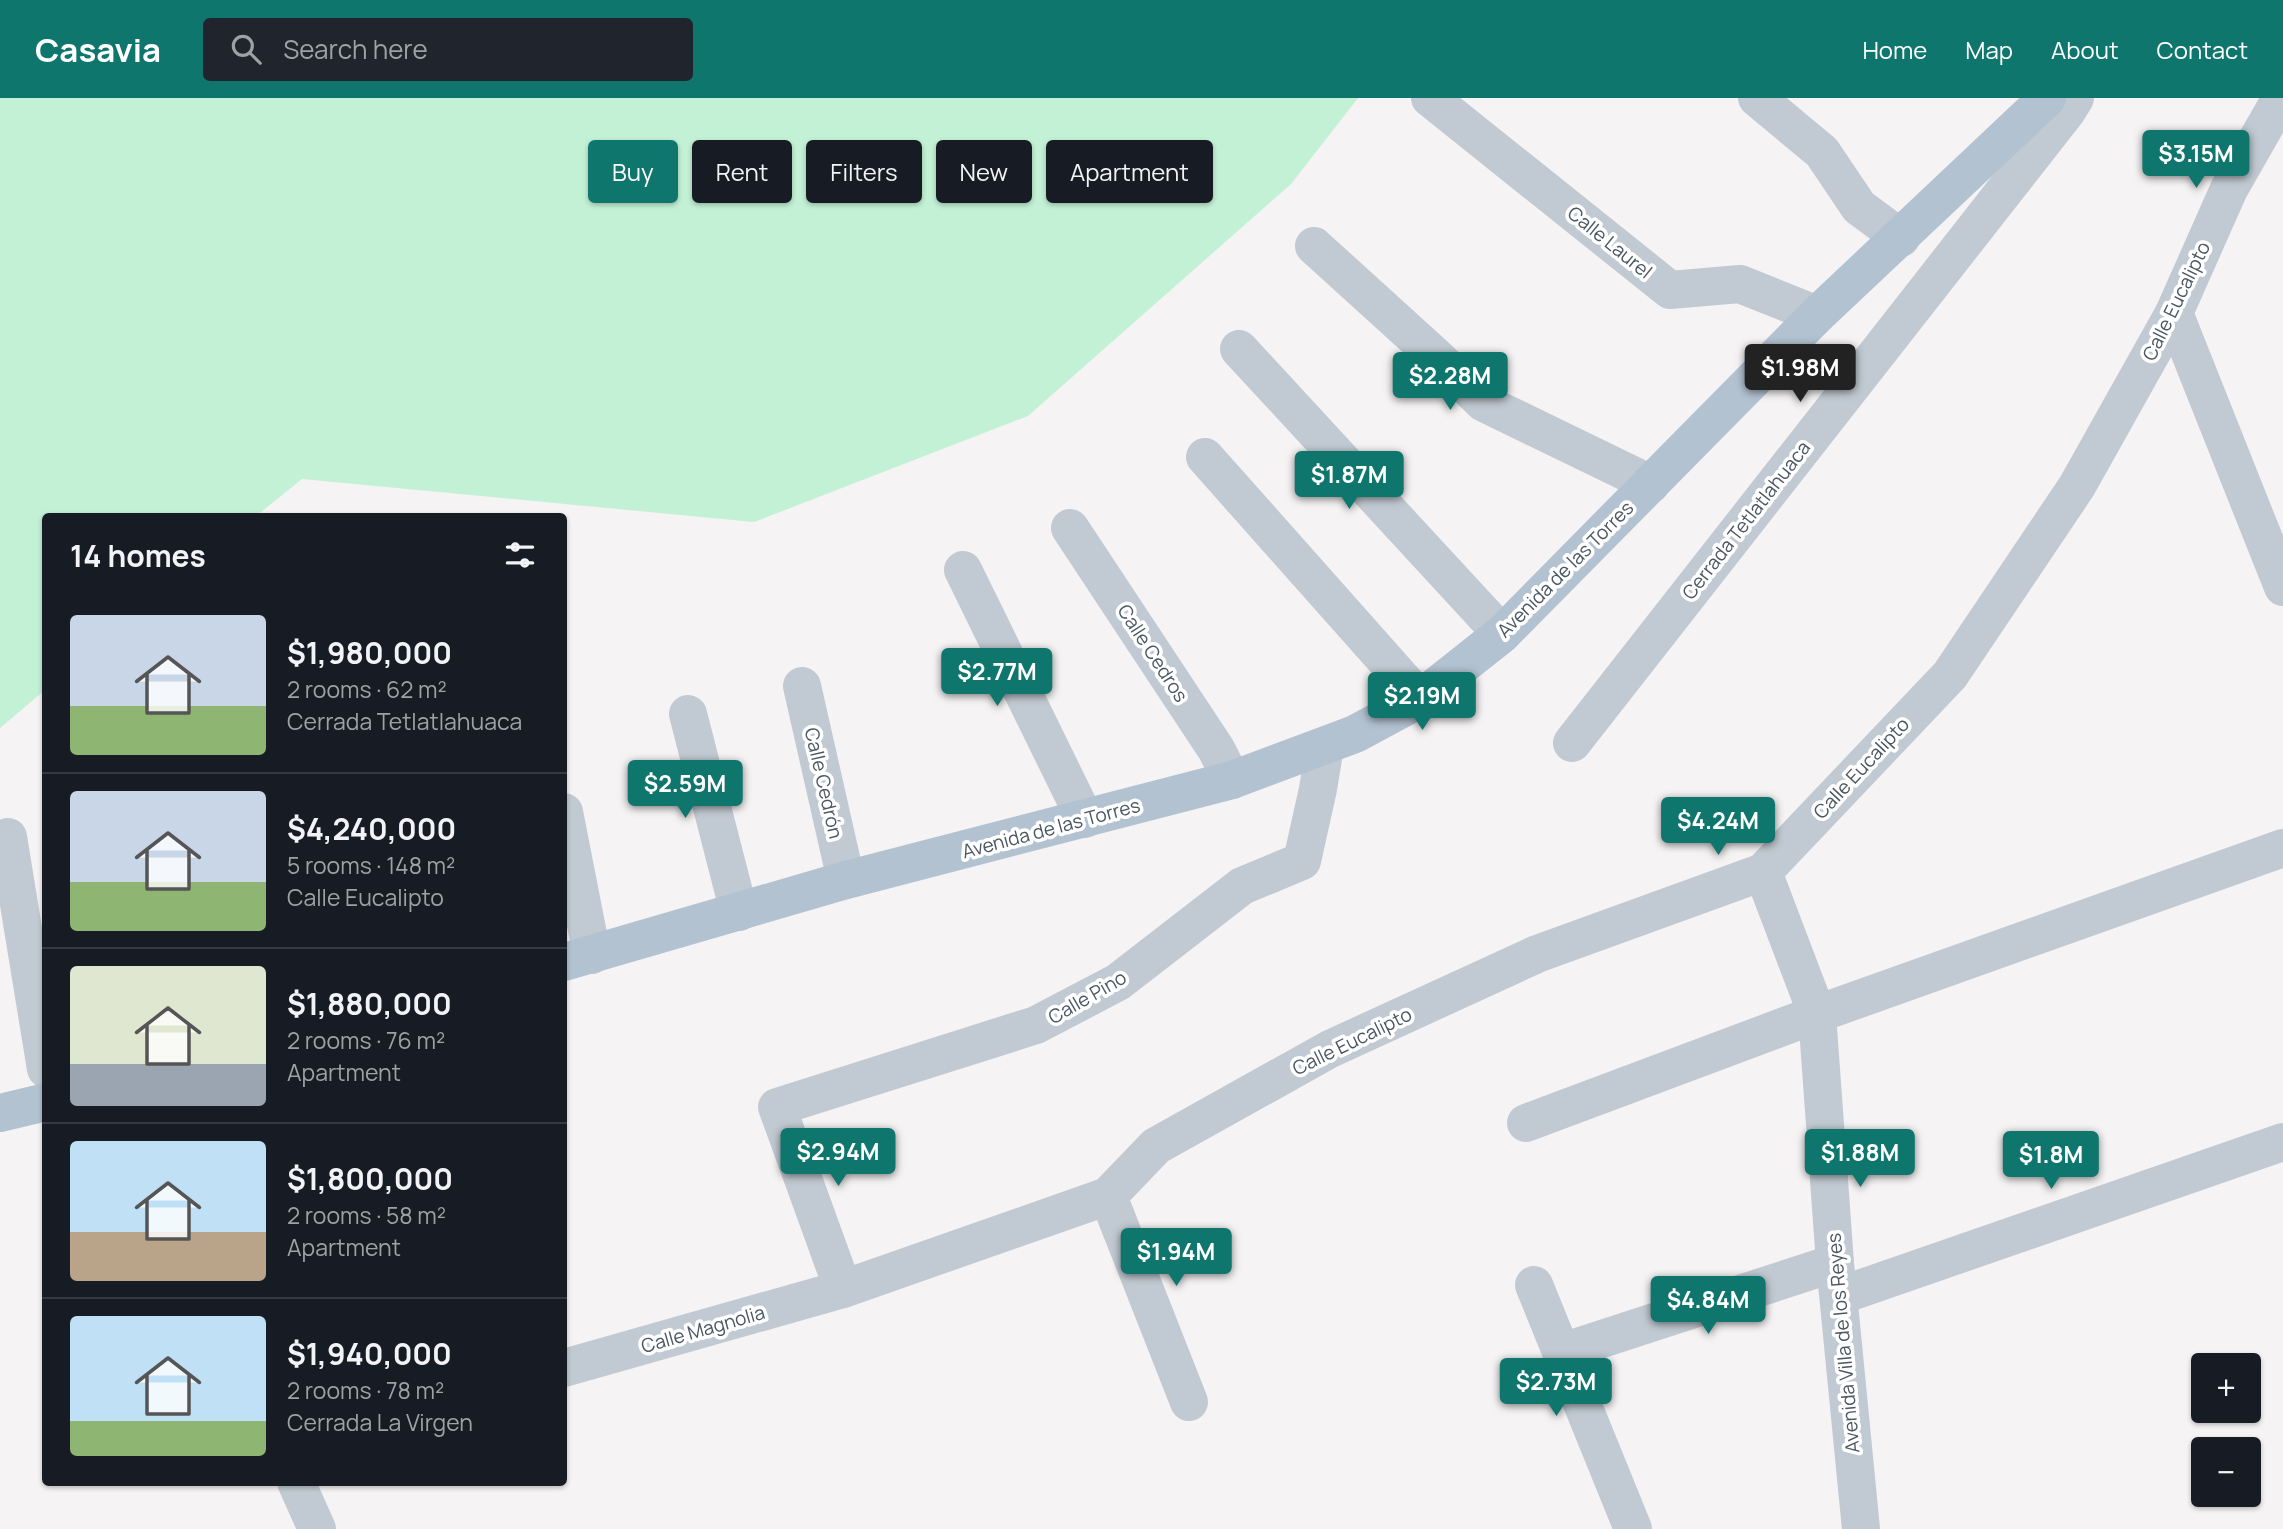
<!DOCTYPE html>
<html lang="en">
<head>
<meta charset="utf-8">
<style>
	body { margin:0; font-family:Manrope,sans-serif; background:#20242c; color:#f1f3f6; height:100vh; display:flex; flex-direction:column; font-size:26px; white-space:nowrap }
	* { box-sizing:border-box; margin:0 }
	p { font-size:23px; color:#9ea1a6 }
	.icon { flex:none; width:38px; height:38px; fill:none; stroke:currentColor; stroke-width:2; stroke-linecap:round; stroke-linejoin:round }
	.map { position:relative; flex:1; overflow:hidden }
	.details { position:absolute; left:42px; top:415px; width:525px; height:973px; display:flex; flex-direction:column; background:#171b24; border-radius:7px; box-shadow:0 2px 5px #0004 }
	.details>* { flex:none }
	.hud { position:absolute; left:588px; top:42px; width:665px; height:63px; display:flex; gap:14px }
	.tools { position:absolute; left:2191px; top:1255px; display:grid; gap:14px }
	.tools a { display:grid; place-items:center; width:70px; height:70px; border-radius:7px; background:#171b24; box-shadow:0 2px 5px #0004; font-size:35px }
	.price { position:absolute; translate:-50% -60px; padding:0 16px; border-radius:7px; background:#0f766e; color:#fff; font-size:23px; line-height:46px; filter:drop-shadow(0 2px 4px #0008) }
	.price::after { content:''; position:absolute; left:50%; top:42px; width:21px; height:16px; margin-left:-10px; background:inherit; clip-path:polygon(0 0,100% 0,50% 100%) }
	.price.current { background:#222; color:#fff }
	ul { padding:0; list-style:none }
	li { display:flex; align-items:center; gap:21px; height:175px; padding:0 28px }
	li+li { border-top:2px solid #363941 }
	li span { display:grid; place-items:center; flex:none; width:196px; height:140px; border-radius:7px; color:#555 }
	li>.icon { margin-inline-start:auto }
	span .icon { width:84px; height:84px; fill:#fffc; stroke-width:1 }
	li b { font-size:30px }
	h2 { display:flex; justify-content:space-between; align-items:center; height:84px; padding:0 28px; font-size:30px }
	.pill { padding:0 24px; border-radius:7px; background:#171b24; box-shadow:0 2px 5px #0004; font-size:24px; line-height:63px }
	.pill.current { background:#0f766e; color:#fff }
	header { display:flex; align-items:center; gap:42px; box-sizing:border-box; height:98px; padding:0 35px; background:#0f766e; color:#fff }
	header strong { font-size:33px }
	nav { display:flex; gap:38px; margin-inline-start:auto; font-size:24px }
	.search { width:490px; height:63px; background:#20242c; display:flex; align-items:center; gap:18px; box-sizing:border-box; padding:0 24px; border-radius:7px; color:#9ea1a6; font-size:26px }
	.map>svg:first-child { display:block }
	.green { fill:#c3f1d5 }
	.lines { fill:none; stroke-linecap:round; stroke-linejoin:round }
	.minor { stroke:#c1cad2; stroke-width:38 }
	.major { stroke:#b3c2d1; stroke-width:38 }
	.labels { text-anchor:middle; stroke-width:7; stroke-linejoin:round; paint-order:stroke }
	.street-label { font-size:19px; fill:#4a5661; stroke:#fff }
</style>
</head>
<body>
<header>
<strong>Casavia</strong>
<div class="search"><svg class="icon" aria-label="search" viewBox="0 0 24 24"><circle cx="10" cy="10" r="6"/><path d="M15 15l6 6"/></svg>Search here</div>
<nav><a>Home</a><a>Map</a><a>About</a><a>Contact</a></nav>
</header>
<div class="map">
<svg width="2283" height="1431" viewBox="0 0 2283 1431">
	<rect width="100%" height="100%" fill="#f5f3f3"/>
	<polygon class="green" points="0,0 1358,0 1291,86 1028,318 754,424 302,381 256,418 46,418 45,592 0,630"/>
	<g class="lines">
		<g class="minor">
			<polyline points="1430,0 1670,192 1740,186 1817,217"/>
			<polyline points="1757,0 1822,54 1859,109 1901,140"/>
			<polyline points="1314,148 1433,256 1484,305 1651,386"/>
			<polyline points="2174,215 2283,489"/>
			<polyline points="1239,251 1502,536"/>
			<polyline points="1205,359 1420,601"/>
			<polyline points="1070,430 1216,651 1232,682"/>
			<polyline points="963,472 1085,721"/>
			<polyline points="802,588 846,782"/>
			<polyline points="688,616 739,814"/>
			<polyline points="1572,645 2067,13 2075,0"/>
			<polyline points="564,714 592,857"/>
			<polyline points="8,739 46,971"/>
			<polyline points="1763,774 1817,916 1835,1165 1861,1431"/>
			<polyline points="1526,1025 1817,916 2283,750"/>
			<polyline points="1108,1098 1189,1304"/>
			<polyline points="1534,1187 1633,1431"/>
			<polyline points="843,1191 777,1009 1036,927 1118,884 1242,788 1302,763 1318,691 1325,648"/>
			<polyline points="1839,1198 2283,1044"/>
			<polyline points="1562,1254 1835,1165"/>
			<polyline points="564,1270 843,1191 1108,1098 1156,1048 1330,951 1537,856 1763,774 1950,577 2077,388 2174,215 2229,91 2281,0"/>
			<polyline points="296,1384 317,1431"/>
		</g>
		<g class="major">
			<polyline points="564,864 846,782 1232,682 1355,636 1420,601 1502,536 1817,217 2047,0"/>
			<polyline points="0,1015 46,1004"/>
		</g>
	</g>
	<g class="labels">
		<g class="street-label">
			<text transform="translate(1610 144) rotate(39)" y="7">Calle Laurel</text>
			<text transform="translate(2176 203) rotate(-64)" y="7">Calle Eucalipto</text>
			<text transform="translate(1746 422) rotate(-52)" y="7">Cerrada Tetlatlahuaca</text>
			<text transform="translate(1565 471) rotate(-45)" y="7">Avenida de las Torres</text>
			<text transform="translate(1153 555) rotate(57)" y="7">Calle Cedros</text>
			<text transform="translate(1861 670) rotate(-47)" y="7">Calle Eucalipto</text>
			<text transform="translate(824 685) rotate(77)" y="7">Calle Cedrón</text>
			<text transform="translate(1051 730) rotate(-15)" y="7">Avenida de las Torres</text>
			<text transform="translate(1087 899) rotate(-30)" y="7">Calle Pino</text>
			<text transform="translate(1352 943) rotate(-26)" y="7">Calle Eucalipto</text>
			<text transform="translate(703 1231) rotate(-16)" y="7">Calle Magnolia</text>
			<text transform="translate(1843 1245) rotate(-95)" y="7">Avenida Villa de los Reyes</text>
		</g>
	</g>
</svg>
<div class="tools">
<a>+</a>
<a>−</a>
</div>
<b class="price" style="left:2196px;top:92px">$3.15M</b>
<b class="price current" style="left:1800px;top:306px">$1.98M</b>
<b class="price" style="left:1450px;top:314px">$2.28M</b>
<b class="price" style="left:1349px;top:413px">$1.87M</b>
<b class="price" style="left:997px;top:610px">$2.77M</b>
<b class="price" style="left:1422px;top:634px">$2.19M</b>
<b class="price" style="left:685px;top:722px">$2.59M</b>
<b class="price" style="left:1718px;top:759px">$4.24M</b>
<b class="price" style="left:838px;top:1090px">$2.94M</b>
<b class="price" style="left:1860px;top:1091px">$1.88M</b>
<b class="price" style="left:2051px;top:1093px">$1.8M</b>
<b class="price" style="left:1176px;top:1190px">$1.94M</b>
<b class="price" style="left:1708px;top:1238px">$4.84M</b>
<b class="price" style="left:1556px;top:1320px">$2.73M</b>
<div class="hud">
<a class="pill current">Buy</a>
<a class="pill">Rent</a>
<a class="pill">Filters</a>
<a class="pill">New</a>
<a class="pill">Apartment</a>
</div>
<section class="details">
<h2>14 homes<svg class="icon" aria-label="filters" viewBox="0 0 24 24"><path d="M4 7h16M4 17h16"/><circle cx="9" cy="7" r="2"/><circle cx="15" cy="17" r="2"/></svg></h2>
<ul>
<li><span style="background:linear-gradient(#c9d6e8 65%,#8fb573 0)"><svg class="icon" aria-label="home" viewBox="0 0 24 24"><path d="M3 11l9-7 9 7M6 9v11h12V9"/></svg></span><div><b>$1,980,000</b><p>2 rooms · 62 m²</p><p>Cerrada Tetlatlahuaca</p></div></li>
<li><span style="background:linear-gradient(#c9d6e8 65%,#8fb573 0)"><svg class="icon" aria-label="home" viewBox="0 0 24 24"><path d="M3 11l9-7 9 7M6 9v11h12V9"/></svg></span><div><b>$4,240,000</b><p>5 rooms · 148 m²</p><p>Calle Eucalipto</p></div></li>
<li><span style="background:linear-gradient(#dfe7d0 70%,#9aa5b1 0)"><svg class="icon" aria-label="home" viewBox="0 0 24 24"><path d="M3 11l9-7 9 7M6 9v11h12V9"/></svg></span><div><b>$1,880,000</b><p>2 rooms · 76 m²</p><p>Apartment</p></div></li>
<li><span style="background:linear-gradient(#bfe0f5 65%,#b9a48a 0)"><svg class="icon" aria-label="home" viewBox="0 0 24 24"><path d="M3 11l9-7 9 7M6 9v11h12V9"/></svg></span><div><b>$1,800,000</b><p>2 rooms · 58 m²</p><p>Apartment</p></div></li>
<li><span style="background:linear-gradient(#bfe0f5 75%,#8fb573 0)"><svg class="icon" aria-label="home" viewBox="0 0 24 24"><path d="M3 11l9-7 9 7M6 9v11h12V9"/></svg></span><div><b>$1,940,000</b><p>2 rooms · 78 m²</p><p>Cerrada La Virgen</p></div></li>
</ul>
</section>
</div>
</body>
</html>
